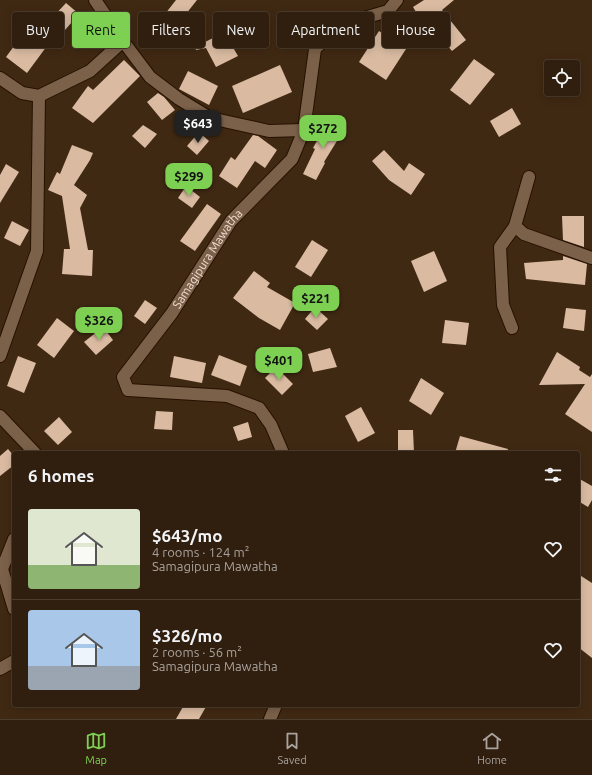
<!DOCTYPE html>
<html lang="en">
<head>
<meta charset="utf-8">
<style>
	body { margin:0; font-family:Ubuntu,sans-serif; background:#382717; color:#f1f3f6; height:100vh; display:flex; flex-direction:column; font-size:15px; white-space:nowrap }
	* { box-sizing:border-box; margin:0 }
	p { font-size:13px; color:#a8a29e }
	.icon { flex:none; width:22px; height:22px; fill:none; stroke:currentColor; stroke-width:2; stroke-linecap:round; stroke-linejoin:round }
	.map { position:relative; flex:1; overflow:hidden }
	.details { position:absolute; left:12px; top:451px; width:568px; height:256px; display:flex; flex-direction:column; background:#301f0e; border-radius:4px; box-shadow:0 2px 10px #0003,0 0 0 1px #4b3d2e }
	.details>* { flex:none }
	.banner { position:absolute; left:12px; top:12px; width:568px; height:36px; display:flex; gap:8px }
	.controls { position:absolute; left:544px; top:60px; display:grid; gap:8px }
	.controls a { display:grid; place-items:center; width:36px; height:36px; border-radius:4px; background:#301f0e; box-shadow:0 2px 10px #0003,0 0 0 1px #4b3d2e; font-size:20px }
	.price { position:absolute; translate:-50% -34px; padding:0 9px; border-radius:8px; background:#7ed053; color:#111; font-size:13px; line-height:26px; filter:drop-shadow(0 1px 2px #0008) }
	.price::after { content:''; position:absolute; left:50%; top:24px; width:12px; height:9px; margin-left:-6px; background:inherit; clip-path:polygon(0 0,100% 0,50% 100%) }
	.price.selected { background:#222; color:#fff }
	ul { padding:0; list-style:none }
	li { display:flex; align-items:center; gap:12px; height:100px; padding:0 16px }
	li+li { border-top:1px solid #4b3d2e }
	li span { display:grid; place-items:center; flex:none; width:112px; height:80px; border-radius:4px; color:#555 }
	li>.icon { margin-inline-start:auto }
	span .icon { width:48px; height:48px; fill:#fffc; stroke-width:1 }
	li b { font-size:17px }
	h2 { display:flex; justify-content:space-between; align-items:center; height:48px; padding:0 16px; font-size:17px }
	.chip { padding:0 14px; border-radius:4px; background:#301f0e; box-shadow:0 2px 10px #0003,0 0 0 1px #4b3d2e; font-size:14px; line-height:36px }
	.chip.selected { background:#7ed053; color:#111 }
	.tabs { display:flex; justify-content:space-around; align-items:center; height:56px; border-top:1px solid #4b3d2e; background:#301f0e; font-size:11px; color:#a8a29e }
	.tabs a { display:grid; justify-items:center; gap:2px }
	.tabs .selected { color:#7ed053 }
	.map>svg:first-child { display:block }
	.building { fill:#dabba2 }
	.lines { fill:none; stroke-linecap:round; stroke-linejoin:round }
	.minor-casing { stroke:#261100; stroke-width:14 }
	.minor { stroke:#7c614a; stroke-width:12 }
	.labels { text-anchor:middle; stroke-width:4; stroke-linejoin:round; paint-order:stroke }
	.street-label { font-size:12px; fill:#edddd1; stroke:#1f140b }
</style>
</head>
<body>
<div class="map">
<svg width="592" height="719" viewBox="0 0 592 719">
	<rect width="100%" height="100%" fill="#402913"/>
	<g class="building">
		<polygon points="176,0 197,0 178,24 165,14"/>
		<polygon points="424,0 454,0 442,10 466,40 452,51 424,19 421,20 413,7"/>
		<polygon points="66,3 79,14 65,30 61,27 27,73 6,57 28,27 37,34"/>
		<polygon points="260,17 264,38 231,44 238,56 216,67 206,48 196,50 195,47 243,23 242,20"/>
		<polygon points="379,31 406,49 386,80 359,62"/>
		<polygon points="474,59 495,74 470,105 450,90"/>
		<polygon points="124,60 140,76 93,123 72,108 88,86 93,90"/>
		<polygon points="280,65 292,92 243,113 232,86"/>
		<polygon points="188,71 218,86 209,105 179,89"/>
		<polygon points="158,93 164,97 175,110 162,120 147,102"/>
		<polygon points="512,108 521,124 499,137 490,121"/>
		<polygon points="329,119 345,128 324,162 325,163 316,180 303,174 315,149 313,148"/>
		<polygon points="143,125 157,134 145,148 132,136"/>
		<polygon points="199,132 209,141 197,155 187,146"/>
		<polygon points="253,135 258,136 277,150 265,168 255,161 237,188 219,176 231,157 235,160"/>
		<polygon points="72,145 93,153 90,160 74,185 87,195 80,208 88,250 93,250 92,276 62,274 64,249 70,249 62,196 48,190 57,172 60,174"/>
		<polygon points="384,150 404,171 409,163 425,174 411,195 389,180 372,161"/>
		<polygon points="6,164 19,172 0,203 0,175"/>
		<polygon points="186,186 200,197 192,208 178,198"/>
		<polygon points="207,204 221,214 195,251 180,241"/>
		<polygon points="562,216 584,216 584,247 563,240"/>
		<polygon points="12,221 29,230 20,246 4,238"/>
		<polygon points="312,240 328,250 311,277 295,267"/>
		<polygon points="434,251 447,281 424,292 411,261"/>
		<polygon points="563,256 587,264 585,285 526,279 524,263 563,260"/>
		<polygon points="254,271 270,283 267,287 295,303 280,330 259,318 233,298"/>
		<polygon points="145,300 157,308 145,324 134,316"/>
		<polygon points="315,307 328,319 317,330 305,319"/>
		<polygon points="566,308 586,310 584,331 563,328"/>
		<polygon points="57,318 74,331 54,358 37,345"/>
		<polygon points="445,320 469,323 466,345 442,343"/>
		<polygon points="103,327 113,340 96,355 84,342"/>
		<polygon points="330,348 337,367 313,372 308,354"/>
		<polygon points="557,352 580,367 579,370 590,377 592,374 592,432 565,414 585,384 539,385"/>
		<polygon points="219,355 247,366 240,386 211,375"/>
		<polygon points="18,356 36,363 24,393 7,386"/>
		<polygon points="174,356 206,363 202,383 170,377"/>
		<polygon points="276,367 293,384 282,395 265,378"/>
		<polygon points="421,378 444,393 431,415 409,401"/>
		<polygon points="361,407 375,433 358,442 345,416"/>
		<polygon points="156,411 173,412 172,430 154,429"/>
		<polygon points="59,417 72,432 58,445 44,431"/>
		<polygon points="248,422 252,437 238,441 233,427"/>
		<polygon points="398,430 413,430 414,453 398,453"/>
		<polygon points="460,436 508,449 507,453 455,453"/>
		<polygon points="8,449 14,456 14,465 0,476 0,456"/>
		<polygon points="578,478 592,486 592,500 588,507 578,501"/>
		<polygon points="578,574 592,583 592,658 578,647"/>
		<polygon points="184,705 207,705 199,719 176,719"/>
	</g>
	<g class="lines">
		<g class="minor-casing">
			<g id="minor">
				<polyline points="95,0 123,41 150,77 179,99 210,118 269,131 304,130"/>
				<polyline points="0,78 22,93 39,96 90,71 123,41"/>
				<polyline points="515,226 524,234 592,258"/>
				<polyline points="512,328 503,305 500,247 515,226 529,177"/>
				<polyline points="0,356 37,251 39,96"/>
				<polyline points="0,416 35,453"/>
				<path id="s1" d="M283 453 271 425 259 408 227 396 128 390 123 377 172 313 231 221 292 159 304 130 315 49 340 25 388 11 397 0"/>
				<polyline points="14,539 2,569 14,609"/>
				<polyline points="0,669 14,661"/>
				<polyline points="270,719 276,705"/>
			</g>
		</g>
		<use href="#minor" class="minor"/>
	</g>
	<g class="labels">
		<g class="street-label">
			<text dy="4" stroke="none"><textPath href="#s1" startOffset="344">Samagipura Mawatha</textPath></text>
		</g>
	</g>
</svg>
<div class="controls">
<a><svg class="icon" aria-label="locate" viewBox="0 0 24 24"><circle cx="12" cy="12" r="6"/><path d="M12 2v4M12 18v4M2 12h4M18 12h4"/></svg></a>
</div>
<b class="price selected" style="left:198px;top:144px">$643</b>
<b class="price" style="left:323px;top:149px">$272</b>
<b class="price" style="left:189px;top:197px">$299</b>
<b class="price" style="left:316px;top:319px">$221</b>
<b class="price" style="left:99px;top:341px">$326</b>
<b class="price" style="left:279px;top:381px">$401</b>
<div class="banner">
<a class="chip">Buy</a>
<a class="chip selected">Rent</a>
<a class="chip">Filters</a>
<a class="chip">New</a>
<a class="chip">Apartment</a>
<a class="chip">House</a>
</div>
<section class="details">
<h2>6 homes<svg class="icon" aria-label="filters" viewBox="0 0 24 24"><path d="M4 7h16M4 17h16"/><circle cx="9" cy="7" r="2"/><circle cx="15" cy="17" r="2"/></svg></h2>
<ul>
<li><span style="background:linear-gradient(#dfe7d0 70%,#8fb573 0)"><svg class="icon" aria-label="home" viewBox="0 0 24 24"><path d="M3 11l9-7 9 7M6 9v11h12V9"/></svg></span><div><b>$643/mo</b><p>4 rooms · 124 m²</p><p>Samagipura Mawatha</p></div><svg class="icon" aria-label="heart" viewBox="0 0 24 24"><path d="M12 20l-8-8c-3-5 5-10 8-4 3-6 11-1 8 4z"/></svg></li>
<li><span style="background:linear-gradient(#a9c7e8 70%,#9aa5b1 0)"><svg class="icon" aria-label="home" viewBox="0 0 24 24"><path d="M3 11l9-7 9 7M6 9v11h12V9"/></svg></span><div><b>$326/mo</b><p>2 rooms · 56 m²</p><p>Samagipura Mawatha</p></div><svg class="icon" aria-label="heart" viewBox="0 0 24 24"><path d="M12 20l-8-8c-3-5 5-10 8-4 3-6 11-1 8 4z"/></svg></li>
</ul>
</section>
</div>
<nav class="tabs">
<a class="selected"><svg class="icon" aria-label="map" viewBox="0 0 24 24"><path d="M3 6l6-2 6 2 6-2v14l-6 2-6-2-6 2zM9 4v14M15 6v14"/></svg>Map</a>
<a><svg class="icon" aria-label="saved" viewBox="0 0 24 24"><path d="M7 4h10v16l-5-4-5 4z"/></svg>Saved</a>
<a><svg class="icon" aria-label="home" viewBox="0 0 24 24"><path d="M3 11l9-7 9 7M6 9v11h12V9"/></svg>Home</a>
</nav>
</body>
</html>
